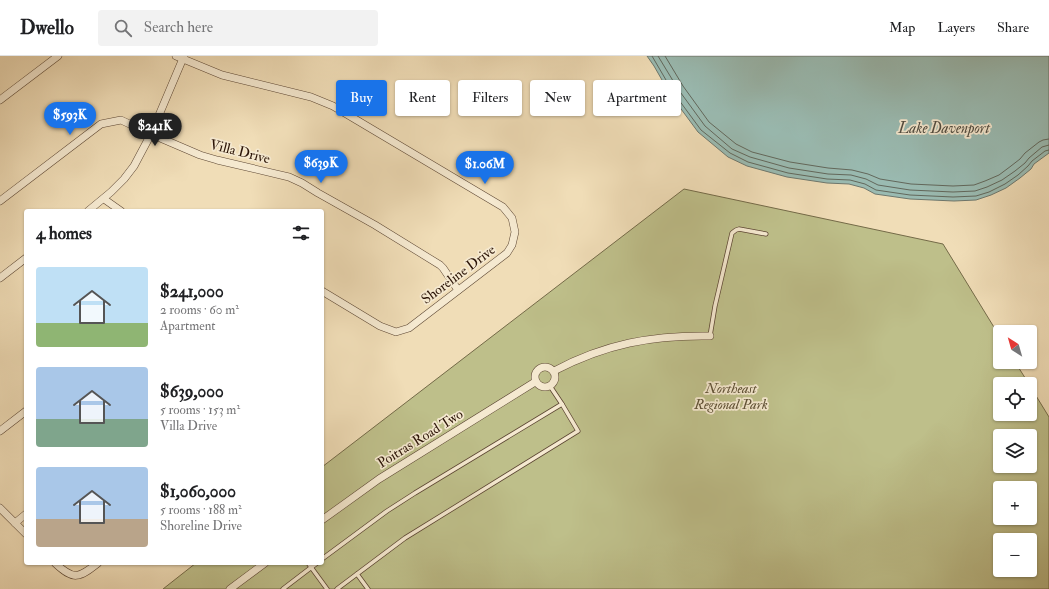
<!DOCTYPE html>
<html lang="en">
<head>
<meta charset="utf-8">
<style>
	body { margin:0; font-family:"IM FELL Double Pica",serif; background:#f2f2f2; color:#202124; height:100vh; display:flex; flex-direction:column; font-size:15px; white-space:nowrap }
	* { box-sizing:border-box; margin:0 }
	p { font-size:13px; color:#757577 }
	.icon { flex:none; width:22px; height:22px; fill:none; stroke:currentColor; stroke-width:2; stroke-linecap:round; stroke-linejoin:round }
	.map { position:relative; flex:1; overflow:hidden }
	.details { position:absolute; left:24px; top:153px; width:300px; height:356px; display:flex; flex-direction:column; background:#fff; border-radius:4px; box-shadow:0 1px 3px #0004 }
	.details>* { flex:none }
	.guide { position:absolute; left:336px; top:24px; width:380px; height:36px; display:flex; gap:8px }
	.needle { width:26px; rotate:323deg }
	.buttons { position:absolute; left:993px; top:269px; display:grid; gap:8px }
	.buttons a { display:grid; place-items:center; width:44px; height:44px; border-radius:4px; background:#fff; box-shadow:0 1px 3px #0004; font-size:20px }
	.price { position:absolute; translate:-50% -34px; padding:0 9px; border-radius:14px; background:#1a73e8; color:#fff; font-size:13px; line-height:26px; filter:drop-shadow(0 1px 2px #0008) }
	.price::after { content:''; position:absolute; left:50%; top:24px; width:12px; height:9px; margin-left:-6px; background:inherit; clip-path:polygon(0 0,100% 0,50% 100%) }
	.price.current { background:#222; color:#fff }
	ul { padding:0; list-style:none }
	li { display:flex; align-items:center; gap:12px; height:100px; padding:0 12px }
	li span { display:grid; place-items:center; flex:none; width:112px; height:80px; border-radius:4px; color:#555 }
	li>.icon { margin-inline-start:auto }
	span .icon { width:48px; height:48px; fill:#fffc; stroke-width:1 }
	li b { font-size:17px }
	h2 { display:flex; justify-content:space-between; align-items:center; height:48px; padding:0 12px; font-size:17px }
	.tag { padding:0 14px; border-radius:4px; background:#fff; box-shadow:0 1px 3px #0004; font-size:14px; line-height:36px }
	.tag.current { background:#1a73e8; color:#fff }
	header { display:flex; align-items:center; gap:24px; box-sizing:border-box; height:56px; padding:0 20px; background:#fff; border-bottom:1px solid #e0e0e0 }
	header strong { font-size:19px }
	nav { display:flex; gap:22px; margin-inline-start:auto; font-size:14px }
	.search { width:280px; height:36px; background:#f2f2f2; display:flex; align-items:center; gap:10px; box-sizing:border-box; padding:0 14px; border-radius:4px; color:#757577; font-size:15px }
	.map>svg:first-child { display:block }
	.green { fill:#bebf8a; stroke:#746a48; fill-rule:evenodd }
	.water { fill:#9abbb2; stroke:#6e786e }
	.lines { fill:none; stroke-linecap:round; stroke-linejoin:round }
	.shore { stroke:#62685c; stroke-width:1 }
	.lane-casing { stroke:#5c4633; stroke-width:5 }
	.street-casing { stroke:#5c4633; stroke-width:8 }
	.lane { stroke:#f5e9d0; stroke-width:3.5 }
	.street { stroke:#f5e9d0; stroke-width:7 }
	.labels { text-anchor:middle; stroke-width:3.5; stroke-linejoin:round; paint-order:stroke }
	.street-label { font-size:14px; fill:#2b1407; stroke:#f5e9d0 }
	.park-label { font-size:14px; font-style:italic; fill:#5e5035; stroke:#f5e9d0 }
	.water-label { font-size:15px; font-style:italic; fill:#524e43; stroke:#f5e9d0 }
</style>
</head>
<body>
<header>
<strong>Dwello</strong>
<div class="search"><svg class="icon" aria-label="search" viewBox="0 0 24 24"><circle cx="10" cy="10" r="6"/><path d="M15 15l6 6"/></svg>Search here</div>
<nav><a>Map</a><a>Layers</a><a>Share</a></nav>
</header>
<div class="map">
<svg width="1049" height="533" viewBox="0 0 1049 533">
	<rect width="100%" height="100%" fill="#f0ddb7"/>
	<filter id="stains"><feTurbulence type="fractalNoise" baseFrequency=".005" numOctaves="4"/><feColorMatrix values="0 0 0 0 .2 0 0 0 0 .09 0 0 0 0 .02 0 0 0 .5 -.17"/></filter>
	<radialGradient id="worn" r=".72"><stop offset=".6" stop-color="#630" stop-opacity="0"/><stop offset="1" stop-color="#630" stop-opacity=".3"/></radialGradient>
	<path class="green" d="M684 133 943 188 1000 281V306H1015L1029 328H1000V358H1030V330L1049 361V533H163L196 507H322V411ZM1000 380H1030V410H1000ZM1000 432H1030V462H1000ZM1000 484H1030V514H1000Z"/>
	<polygon class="water" points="647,0 1049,0 1049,97 1034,108 1031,113 1020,122 1006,132 991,139 976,144 954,145 910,143 875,138 864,132 849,128 827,127 787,121 747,110 728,101 698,76 670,38 654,10"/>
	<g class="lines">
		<g class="shore">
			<polyline points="652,0 673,36 701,74 730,97 748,106 788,117 827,123 850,124 865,128 876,134 910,139 953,141 976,140 989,136 1005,128 1018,119 1028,110 1032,105 1045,95 1049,94"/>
			<polyline points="658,0 678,33 705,70 732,93 750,101 789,112 828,118 851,119 866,123 878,129 910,134 953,136 975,135 987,131 1002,124 1015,115 1025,107 1029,102 1042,91 1049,89"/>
			<polyline points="665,0 683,30 709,66 736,88 752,96 790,106 828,112 852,114 868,118 880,123 911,128 953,130 974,129 985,125 999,119 1011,110 1020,103 1025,97 1039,86 1043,84 1049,83"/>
		</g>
		<g class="lane-casing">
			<g id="lane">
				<polyline points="710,280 715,250 732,177 736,174 739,173 766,178"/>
				<polyline points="322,503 387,455 415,437 562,348 550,330"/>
				<polyline points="308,507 327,533"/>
				<polyline points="357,518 368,533"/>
				<polyline points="283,533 317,507"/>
				<polyline points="337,533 405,482 578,375 562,348"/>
			</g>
		</g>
		<g class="street-casing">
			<g id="street">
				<polyline points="176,0 222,19 311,41 333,50 503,151 512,162 515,176 512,189 507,197 409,272 396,276 380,270 322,235"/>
				<polyline points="0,44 58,0"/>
				<polyline points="104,143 121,155"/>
				<polyline points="0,145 101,68 121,64 151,78 200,99 217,104 289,121 302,127 318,137 375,169 440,209 443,212 458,234"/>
				<polyline points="88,155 111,136 124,123 134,110 151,78 184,0"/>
				<polyline points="0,222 26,202"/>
				<circle cx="545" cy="321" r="10"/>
				<path d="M554 315C605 288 652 279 710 280"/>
				<polyline points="0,375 26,355"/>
				<polyline points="0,452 26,478"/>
				<polyline points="322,464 379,423 535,326"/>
				<polyline points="15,467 26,458"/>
				<path d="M55 507C74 525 79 522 98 507"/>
				<polyline points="230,533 265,507"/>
			</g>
		</g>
		<use href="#lane" class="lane"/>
		<use href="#street" class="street"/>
	</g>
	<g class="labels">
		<g class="street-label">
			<text transform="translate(240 95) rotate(14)" y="5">Villa Drive</text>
			<text transform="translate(458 218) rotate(-37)" y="5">Shoreline Drive</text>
			<text transform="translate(420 382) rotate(-32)" y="5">Poitras Road Two</text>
		</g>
		<g class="park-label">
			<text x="731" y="337">Northeast<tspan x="731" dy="16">Regional Park</tspan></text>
		</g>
		<g class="water-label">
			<text x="944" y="77">Lake Davenport</text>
		</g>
	</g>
	<rect width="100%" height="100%" filter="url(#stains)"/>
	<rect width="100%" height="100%" fill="url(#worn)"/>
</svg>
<div class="buttons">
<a><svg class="needle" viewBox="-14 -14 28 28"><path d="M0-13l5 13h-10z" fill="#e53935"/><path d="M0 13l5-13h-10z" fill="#757577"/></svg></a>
<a><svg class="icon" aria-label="locate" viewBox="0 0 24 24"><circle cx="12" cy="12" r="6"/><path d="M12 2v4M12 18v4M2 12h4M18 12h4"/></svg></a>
<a><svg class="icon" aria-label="layers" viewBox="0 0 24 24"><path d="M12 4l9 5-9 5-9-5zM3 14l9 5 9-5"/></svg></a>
<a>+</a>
<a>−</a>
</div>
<b class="price" style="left:70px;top:80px">$593K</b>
<b class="price current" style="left:155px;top:91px">$241K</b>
<b class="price" style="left:321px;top:128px">$639K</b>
<b class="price" style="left:485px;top:129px">$1.06M</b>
<div class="guide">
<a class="tag current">Buy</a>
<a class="tag">Rent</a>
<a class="tag">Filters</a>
<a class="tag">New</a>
<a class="tag">Apartment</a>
</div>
<section class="details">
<h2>4 homes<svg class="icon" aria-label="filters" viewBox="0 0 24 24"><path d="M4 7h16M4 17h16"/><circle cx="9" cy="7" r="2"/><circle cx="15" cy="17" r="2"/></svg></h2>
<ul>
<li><span style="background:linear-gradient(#bfe0f5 70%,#8fb573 0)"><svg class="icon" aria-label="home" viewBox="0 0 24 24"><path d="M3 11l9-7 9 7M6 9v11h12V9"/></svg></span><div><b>$241,000</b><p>2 rooms · 60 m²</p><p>Apartment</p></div></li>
<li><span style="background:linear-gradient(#a9c7e8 65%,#7fa58c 0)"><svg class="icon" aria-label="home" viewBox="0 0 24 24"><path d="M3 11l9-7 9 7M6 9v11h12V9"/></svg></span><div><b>$639,000</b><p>5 rooms · 153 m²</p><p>Villa Drive</p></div></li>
<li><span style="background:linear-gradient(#a9c7e8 65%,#b9a48a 0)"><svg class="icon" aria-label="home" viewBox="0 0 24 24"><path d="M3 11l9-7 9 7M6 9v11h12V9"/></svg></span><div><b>$1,060,000</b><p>5 rooms · 188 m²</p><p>Shoreline Drive</p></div></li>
</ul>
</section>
</div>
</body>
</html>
